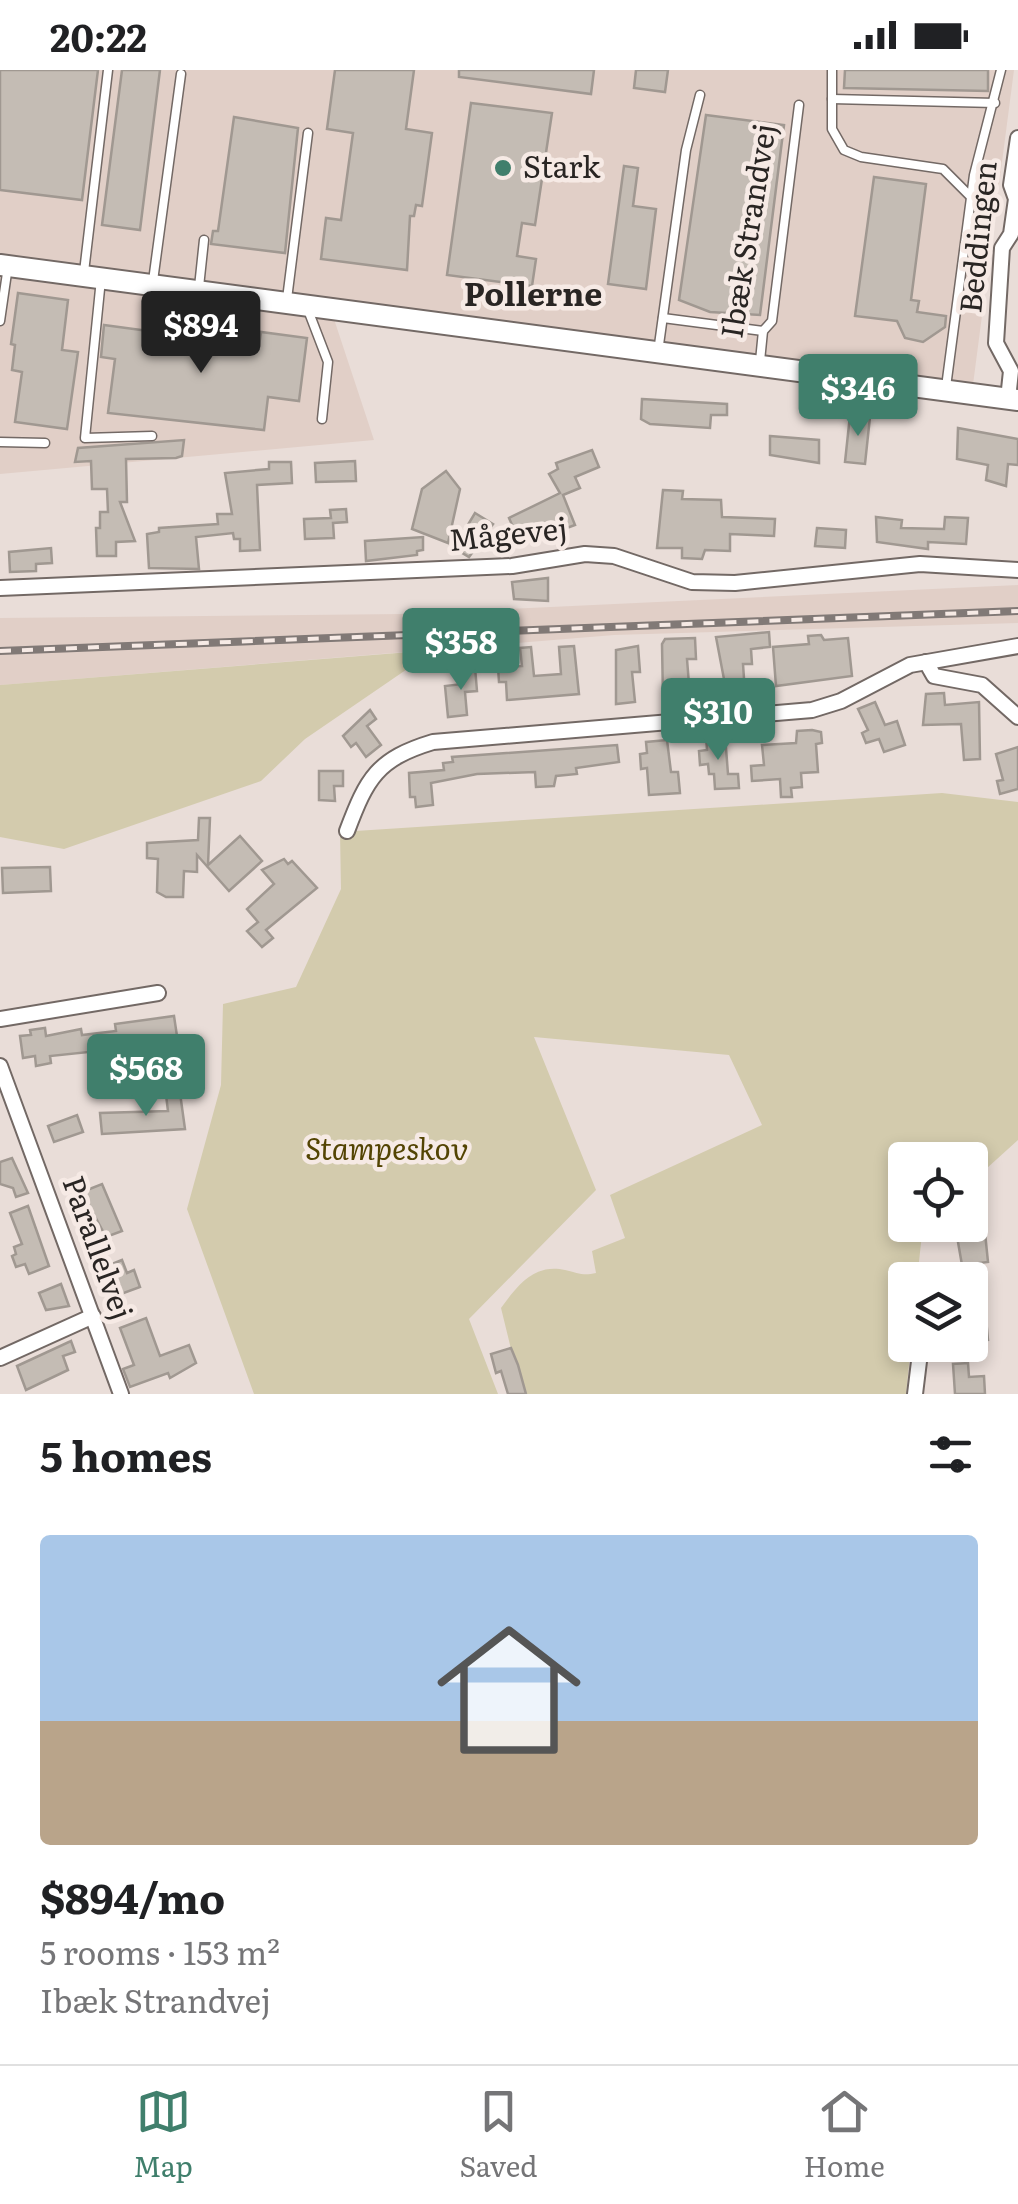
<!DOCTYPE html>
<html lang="en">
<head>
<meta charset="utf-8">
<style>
	body { margin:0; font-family:Literata,serif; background:#f6f6f6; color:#202124; height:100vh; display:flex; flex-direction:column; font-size:38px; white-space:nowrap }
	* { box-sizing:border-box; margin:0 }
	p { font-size:32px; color:#757577 }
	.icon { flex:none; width:55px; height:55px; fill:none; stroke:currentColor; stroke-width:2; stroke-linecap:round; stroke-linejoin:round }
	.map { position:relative; height:1324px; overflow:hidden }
	.panel { display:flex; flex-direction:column; background:#fff; flex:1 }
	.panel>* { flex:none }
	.tools { position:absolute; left:888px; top:1072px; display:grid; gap:20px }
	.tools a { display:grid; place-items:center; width:100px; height:100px; border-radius:10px; background:#fff; box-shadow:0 5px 15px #0003; font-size:50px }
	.price { position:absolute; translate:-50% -85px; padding:0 22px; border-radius:10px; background:#407f6c; color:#fff; font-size:32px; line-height:65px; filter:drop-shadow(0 2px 5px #0008) }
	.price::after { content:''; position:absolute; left:50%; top:60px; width:30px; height:22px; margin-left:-15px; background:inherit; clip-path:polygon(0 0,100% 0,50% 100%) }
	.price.current { background:#222; color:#fff }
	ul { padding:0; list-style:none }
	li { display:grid; align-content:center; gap:20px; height:530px; padding:0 40px }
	li span { display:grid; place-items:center; height:310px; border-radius:10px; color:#555 }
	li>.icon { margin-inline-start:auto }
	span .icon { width:180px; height:180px; fill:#fffc; stroke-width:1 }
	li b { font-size:42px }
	h2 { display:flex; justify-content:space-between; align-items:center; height:120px; padding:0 40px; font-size:42px }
	.status { display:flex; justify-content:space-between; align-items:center; height:70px; padding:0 50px; background:#fff; direction:ltr }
	.status svg { height:28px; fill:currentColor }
	.dock { display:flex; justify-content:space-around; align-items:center; height:140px; border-top:2px solid #e0e0e0; background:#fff; font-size:28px; color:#757577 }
	.dock a { display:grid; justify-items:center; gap:5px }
	.dock .current { color:#407f6c }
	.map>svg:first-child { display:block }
	.built { fill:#e1cfc7 }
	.green { fill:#d3cbad }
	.building { fill:#c4bcb4; stroke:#a09891; stroke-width:2.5 }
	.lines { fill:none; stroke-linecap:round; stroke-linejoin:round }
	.lane-casing { stroke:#736965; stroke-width:11 }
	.street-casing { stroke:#736965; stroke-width:18 }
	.secondary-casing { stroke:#736965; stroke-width:24 }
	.lane { stroke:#fff; stroke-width:8 }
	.street { stroke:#fff; stroke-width:14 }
	.secondary { stroke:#fff; stroke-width:20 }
	.rail-casing { stroke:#817976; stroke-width:8 }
	.rail { stroke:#f6eae5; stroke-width:4; stroke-dasharray:11; stroke-linecap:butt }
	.poi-dot { fill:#407f6c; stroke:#f6eae5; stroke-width:4 }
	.labels { text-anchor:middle; stroke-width:9; stroke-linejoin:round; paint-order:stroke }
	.poi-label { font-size:30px; fill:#292523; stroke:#f6eae5; text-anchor:start }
	.street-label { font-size:30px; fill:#292523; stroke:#f6eae5 }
	.park-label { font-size:30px; font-style:italic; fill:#534403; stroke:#f6eae5 }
	.neighbourhood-label { font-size:32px; font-weight:bold; fill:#292523; stroke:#f6eae5 }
</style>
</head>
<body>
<div class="status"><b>20:22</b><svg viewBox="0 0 49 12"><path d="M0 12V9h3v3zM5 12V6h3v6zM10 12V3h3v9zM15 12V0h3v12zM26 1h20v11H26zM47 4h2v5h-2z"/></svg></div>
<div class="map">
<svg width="1018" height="1324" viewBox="0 0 1018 1324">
	<rect width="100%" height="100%" fill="#e9ddd8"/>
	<g class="built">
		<polygon points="0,0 1014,0 971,330 330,237 374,370 0,404"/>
		<polygon points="1018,515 1018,553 614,565 0,615 0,548 403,544"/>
	</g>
	<g class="green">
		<polygon points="435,580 305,669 261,711 64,779 0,767 0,615"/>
		<path d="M942 723 1018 732V1070L976 1108H970V1090H905V1155H923L917 1210H905V1275H911L906 1324H522L501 1238C517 1216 534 1193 565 1200 578 1203 583 1206 596 1203L592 1181 625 1168 610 1125 762 1055 729 985 534 967 596 1120 469 1249 498 1324H254L187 1139 221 1015 223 934 296 917 341 819 340 762Z"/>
	</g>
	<g class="building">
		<polygon points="0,0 98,0 82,130 0,120"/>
		<polygon points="122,0 160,0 140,160 102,155"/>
		<polygon points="335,0 414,0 406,59 432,63 422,136 416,135 414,146 410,146 407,200 321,189 326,148 341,150 353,63 327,59"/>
		<polygon points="459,0 594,0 591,24 459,7"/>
		<polygon points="636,0 668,0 665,22 634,18"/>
		<polygon points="845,0 988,0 988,21 844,18"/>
		<polygon points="471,33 552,43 535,155 522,153 517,186 536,189 532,216 447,205"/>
		<polygon points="706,45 784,55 760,245 710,242 679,230"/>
		<polygon points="234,47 298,58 285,183 211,174 213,161 218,161"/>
		<polygon points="624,96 638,98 633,136 656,139 646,219 608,214"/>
		<polygon points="874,107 926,114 911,230 919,231 917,242 946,246 945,257 923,272 905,268 897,251 855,246"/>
		<polygon points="18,223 68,230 62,280 78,282 67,359 15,352 22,302 12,300 15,275 11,274"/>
		<polygon points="104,255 259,276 261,262 307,268 299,331 268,327 264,360 108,343 115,289 101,287"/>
		<polygon points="642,329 727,334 727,345 711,345 710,358 650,354 641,349"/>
		<polygon points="850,345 870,347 865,394 845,392"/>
		<polygon points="958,358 1018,369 1018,395 1008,394 1006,416 986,410 988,395 957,389"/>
		<polygon points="770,366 819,370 819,393 770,385"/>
		<polygon points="184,370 182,386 176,388 126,389 127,432 120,432 135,471 116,472 116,486 97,486 96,458 100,458 100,442 108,442 107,419 92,419 91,391 75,392 78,378"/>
		<polygon points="592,380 599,397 575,407 580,418 563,425 575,455 521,475 509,448 560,423 549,404 558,399 556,393"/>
		<polygon points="355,391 356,411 316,412 315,393"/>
		<polygon points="269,392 291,392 292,413 257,415 260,480 240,481 240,469 234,469 233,463 196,467 199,499 149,498 147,464 159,462 159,458 218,454 217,444 232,444 225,403 269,399"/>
		<polygon points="446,401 460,419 448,473 412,459 422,419"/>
		<polygon points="663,420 683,421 682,429 721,430 722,447 775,449 774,466 730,464 730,481 705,480 702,489 682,488 682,478 657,478"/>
		<polygon points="346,439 347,452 333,453 334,468 305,469 304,449 331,448 330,440"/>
		<polygon points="475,443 493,454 469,487 454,478"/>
		<polygon points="876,447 902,450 901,458 944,459 945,447 968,448 966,474 928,472 928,479 877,472"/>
		<polygon points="817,458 846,460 845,478 815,476"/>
		<polygon points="423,467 423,480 417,481 417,485 366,491 365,471"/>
		<polygon points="51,478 52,493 36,494 36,501 10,502 9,482"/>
		<polygon points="548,508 548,531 514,529 512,512"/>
		<polygon points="769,562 770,577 751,579 752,594 743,594 745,623 727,625 716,567"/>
		<polygon points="821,565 824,570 848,568 852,606 776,616 773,577 809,574 808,566"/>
		<polygon points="695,568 696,589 687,589 690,627 663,629 662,574 665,569"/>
		<polygon points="574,576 579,624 507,630 506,612 499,612 498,597 522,596 520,578 531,577 534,606 561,604 559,577"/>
		<polygon points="638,576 640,602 632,602 635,632 616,634 616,580"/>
		<polygon points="475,597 477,621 465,622 467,645 448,647 445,616 463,614 462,598"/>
		<polygon points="944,623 945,635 979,632 980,689 964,690 961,654 923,655 926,624"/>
		<polygon points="875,632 885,655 897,651 905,675 884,682 879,669 866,673 862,663 868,660 858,639"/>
		<polygon points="370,640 376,649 367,656 381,675 366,687 356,673 351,677 343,666"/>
		<polygon points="812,660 821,662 822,673 816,674 818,702 801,703 802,717 791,718 792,727 781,727 780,709 752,711 751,696 764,695 762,675 796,673 797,661"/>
		<polygon points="725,665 728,704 738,704 739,718 715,719 714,704 709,704 708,694 700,695 699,681 707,680 706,666"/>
		<polygon points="667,670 671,702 678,702 680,723 649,725 647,698 641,699 640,684 647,683 646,672"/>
		<polygon points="617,675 619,692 576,698 577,704 556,706 554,716 536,717 535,702 477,704 431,713 433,735 416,737 415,727 410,727 409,703 444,700 443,693 453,692 452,687"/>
		<polygon points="1018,677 1018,719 1000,724 997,711 1003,710 996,684"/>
		<polygon points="319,701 343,701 343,716 334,716 335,731 319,730"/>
		<polygon points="199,748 210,748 208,795 240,766 262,791 229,821 197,785 197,802 184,801 183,827 166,827 157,822 158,789 147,788 147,773 198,770"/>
		<polygon points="284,789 288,794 292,791 317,818 266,860 273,868 262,877 247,861 258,852 247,839 274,814 262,800"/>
		<polygon points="50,797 51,821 3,823 2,798"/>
		<polygon points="174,946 177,966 156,969 159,990 147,991 145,976 50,986 51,993 36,996 35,986 23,988 20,966 31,965 30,960 45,958 46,966 81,959 82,965 116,961 115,954"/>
		<polygon points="180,1023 185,1059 102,1064 100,1043 168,1041 166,1025"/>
		<polygon points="77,1045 83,1062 54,1072 48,1056"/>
		<polygon points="12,1088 28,1123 16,1127 13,1118 0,1114 0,1092"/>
		<polygon points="102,1114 122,1161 106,1167 82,1122"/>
		<polygon points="28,1136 49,1196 29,1204 25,1194 16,1197 12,1186 16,1184 14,1177 22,1174 10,1143"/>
		<polygon points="984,1153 988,1192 962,1195 955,1155"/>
		<polygon points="122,1190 127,1203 134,1200 140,1217 113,1227 102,1198"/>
		<polygon points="61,1214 69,1236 46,1240 39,1223"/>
		<polygon points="983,1215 988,1270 970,1272 970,1216"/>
		<polygon points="146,1248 160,1286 189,1275 196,1293 170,1308 168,1303 130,1317 123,1299 134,1295 120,1258"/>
		<polygon points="71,1271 75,1282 63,1286 68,1300 26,1320 17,1296"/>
		<polygon points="511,1278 518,1295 526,1324 508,1324 501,1301 496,1303 491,1284"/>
		<polygon points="968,1293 969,1307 984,1306 985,1324 955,1324 953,1294"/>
	</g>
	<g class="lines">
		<g class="lane-casing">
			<g id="lane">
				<polyline points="832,0 832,59 844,80 861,87 943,99 971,127"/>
				<polyline points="832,29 995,33"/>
				<polyline points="84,202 108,0"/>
				<polyline points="101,209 85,368 152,366"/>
				<polyline points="153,211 181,4"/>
				<polyline points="199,217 204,170"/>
				<polyline points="287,229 308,63"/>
				<polyline points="308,240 328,292 322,349"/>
				<polyline points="663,248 763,261"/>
				<polyline points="0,251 8,196"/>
				<polyline points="658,282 686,80 700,25"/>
				<polyline points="760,291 763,261 772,251 799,35"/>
				<polyline points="946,317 974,105 1001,0"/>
				<polyline points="0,372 45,373"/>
			</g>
		</g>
		<g class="street-casing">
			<g id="street">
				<polyline points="1008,329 1011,301 996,273 1002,178 1011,164 1016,129 1011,115 1018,68"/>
				<polyline points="0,518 512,496 585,484 614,486 692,512 735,513 920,494 1018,500"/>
				<polyline points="926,592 934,606 982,615 1018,647"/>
				<path d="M347 761C367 708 377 689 433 672L812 640 841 631 910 595 1018 576"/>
				<polyline points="0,949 158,923"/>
				<polyline points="0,996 121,1324"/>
				<polyline points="0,1288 93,1246"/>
				<polyline points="915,1324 921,1275"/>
			</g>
		</g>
		<g class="secondary-casing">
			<polyline id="secondary" points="0,195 1018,330"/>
		</g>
		<use href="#lane" class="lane"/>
		<use href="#street" class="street"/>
		<use href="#secondary" class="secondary"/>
		<g class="rail-casing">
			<polyline id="rail" points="0,581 1018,541"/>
		</g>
		<use href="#rail" class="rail"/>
	</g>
	<circle class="poi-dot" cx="503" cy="98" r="10"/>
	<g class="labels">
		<g class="poi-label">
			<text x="523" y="108">Stark</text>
		</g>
		<g class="street-label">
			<text transform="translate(749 161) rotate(-81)" y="10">Ibæk Strandvej</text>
			<text transform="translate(979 167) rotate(-84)" y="10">Beddingen</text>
			<text transform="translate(508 465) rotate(-6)" y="10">Mågevej</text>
			<text transform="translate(97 1178) rotate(70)" y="10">Parallelvej</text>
		</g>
		<g class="park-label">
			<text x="387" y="1090">Stampeskov</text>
		</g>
		<g class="neighbourhood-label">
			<text x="533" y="236">Pollerne</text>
		</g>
	</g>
</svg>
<div class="tools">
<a><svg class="icon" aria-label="locate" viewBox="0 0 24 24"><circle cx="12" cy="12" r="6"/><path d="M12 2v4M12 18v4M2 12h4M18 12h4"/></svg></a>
<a><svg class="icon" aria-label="layers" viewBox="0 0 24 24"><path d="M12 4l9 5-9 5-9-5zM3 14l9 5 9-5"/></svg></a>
</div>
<b class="price current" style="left:201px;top:306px">$894</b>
<b class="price" style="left:858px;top:369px">$346</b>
<b class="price" style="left:461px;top:623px">$358</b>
<b class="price" style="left:718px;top:693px">$310</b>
<b class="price" style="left:146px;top:1049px">$568</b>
</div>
<section class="panel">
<h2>5 homes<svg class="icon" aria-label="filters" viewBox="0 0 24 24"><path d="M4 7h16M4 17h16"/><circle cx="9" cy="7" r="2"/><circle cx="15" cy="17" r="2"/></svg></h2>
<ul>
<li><span style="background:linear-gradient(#a9c7e8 60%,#b9a48a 0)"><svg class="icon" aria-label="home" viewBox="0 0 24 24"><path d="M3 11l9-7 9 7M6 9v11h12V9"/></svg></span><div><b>$894/mo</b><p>5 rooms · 153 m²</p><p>Ibæk Strandvej</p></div></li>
</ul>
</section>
<nav class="dock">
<a class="current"><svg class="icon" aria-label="map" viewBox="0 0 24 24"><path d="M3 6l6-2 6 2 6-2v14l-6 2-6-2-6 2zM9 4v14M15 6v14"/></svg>Map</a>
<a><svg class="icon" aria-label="saved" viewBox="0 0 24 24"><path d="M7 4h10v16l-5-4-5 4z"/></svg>Saved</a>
<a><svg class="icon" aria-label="home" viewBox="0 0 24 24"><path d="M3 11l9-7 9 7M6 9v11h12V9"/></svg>Home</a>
</nav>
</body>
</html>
